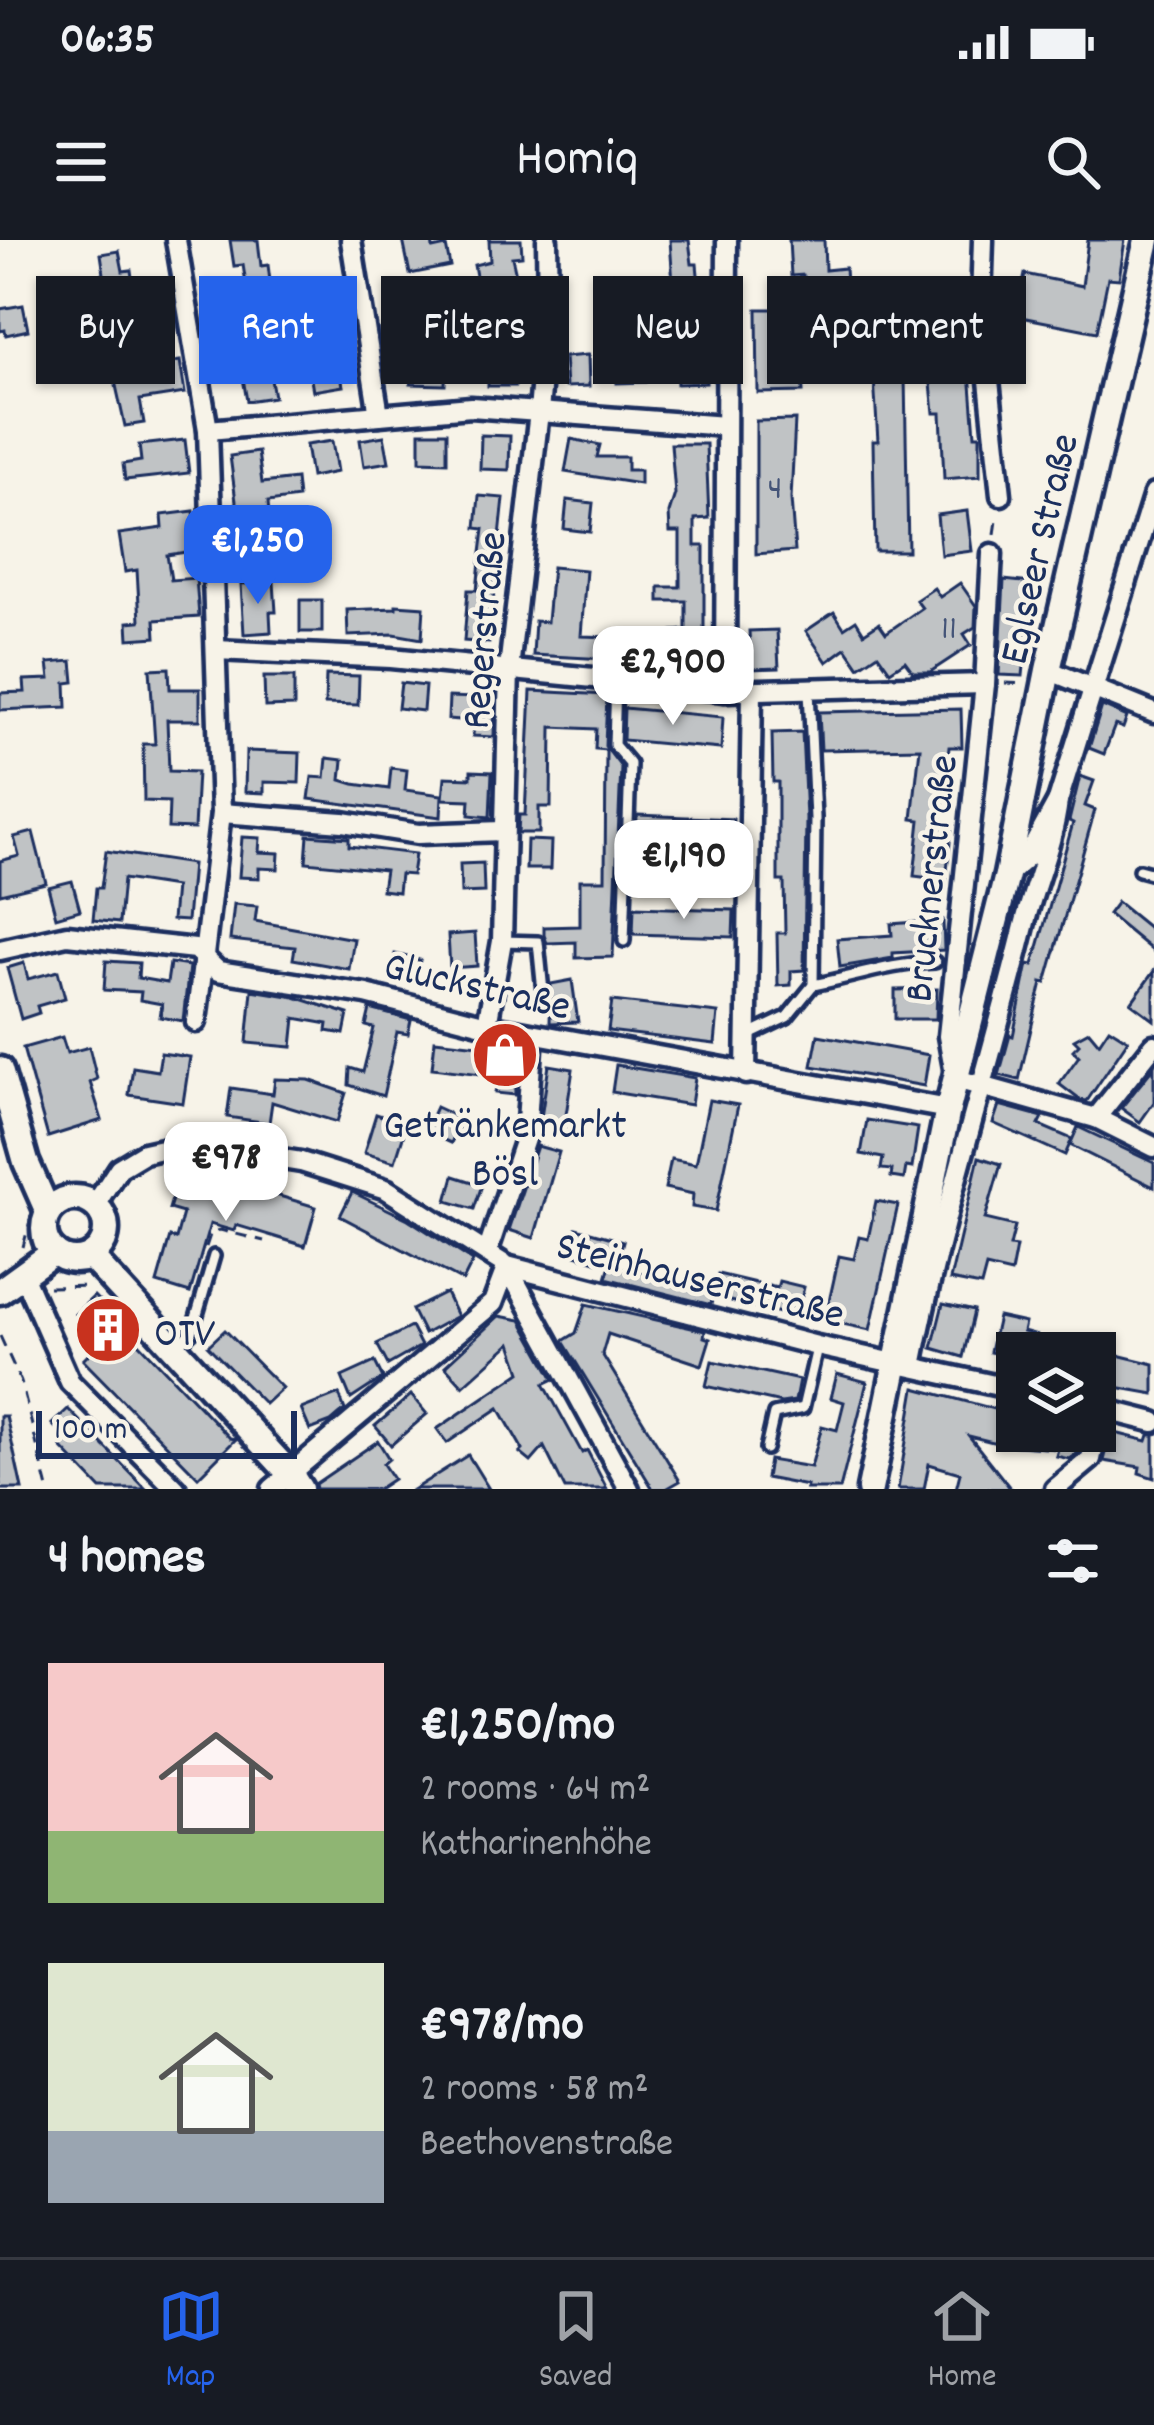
<!DOCTYPE html>
<html lang="en">
<head>
<meta charset="utf-8">
<style>
	body { margin:0; font-family:Dekko,sans-serif; background:#242831; color:#f1f3f6; height:100vh; display:flex; flex-direction:column; font-size:45px; white-space:nowrap }
	* { box-sizing:border-box; margin:0 }
	p { font-size:39px; color:#9ea1a6 }
	.icon { flex:none; width:66px; height:66px; fill:none; stroke:currentColor; stroke-width:2; stroke-linecap:round; stroke-linejoin:round }
	.map { position:relative; height:1249px; overflow:hidden }
	.side { display:flex; flex-direction:column; background:#171b24; flex:1 }
	.side>* { flex:none }
	.hud { position:absolute; left:36px; top:36px; width:1083px; height:108px; display:flex; gap:24px }
	.tools { position:absolute; left:996px; top:1092px; display:grid; gap:24px }
	.tools a { display:grid; place-items:center; width:120px; height:120px; border-radius:0px; background:#171b24; box-shadow:0 3px 9px #0004; font-size:60px }
	.scale { position:absolute; left:36px; bottom:30px; width:261px; box-sizing:border-box; padding-left:12px; border:6px solid #1b2f5e; border-top:0; font-size:33px; line-height:42px; white-space:nowrap; color:#1b2f5e; -webkit-text-stroke:9px #f7f3e8; paint-order:stroke }
	.price { position:absolute; translate:-50% -102px; padding:0 27px; border-radius:24px; background:#fff; color:#222; font-size:39px; line-height:78px; filter:drop-shadow(0 3px 6px #0008) }
	.price::after { content:''; position:absolute; left:50%; top:72px; width:36px; height:27px; margin-left:-18px; background:inherit; clip-path:polygon(0 0,100% 0,50% 100%) }
	.price.active { background:#2563eb; color:#fff }
	ul { padding:0; list-style:none }
	li { display:flex; align-items:center; gap:36px; height:300px; padding:0 48px }
	li span { display:grid; place-items:center; flex:none; width:336px; height:240px; border-radius:0px; color:#555 }
	li>.icon { margin-inline-start:auto }
	span .icon { width:144px; height:144px; fill:#fffc; stroke-width:1 }
	li b { font-size:51px }
	h2 { display:flex; justify-content:space-between; align-items:center; height:144px; padding:0 48px; font-size:51px }
	.tag { padding:0 42px; border-radius:0px; background:#171b24; box-shadow:0 3px 9px #0004; font-size:42px; line-height:108px }
	.tag.active { background:#2563eb; color:#fff }
	.status { display:flex; justify-content:space-between; align-items:center; height:84px; padding:0 60px; background:#171b24; direction:ltr }
	.status svg { height:33px; fill:currentColor }
	header { display:flex; justify-content:space-between; align-items:center; height:156px; padding:0 48px; background:#171b24; font-size:54px; font-weight:600 }
	.tabs { display:flex; justify-content:space-around; align-items:center; height:168px; border-top:3px solid #363941; background:#171b24; font-size:33px; color:#9ea1a6 }
	.tabs a { display:grid; justify-items:center; gap:6px }
	.tabs .active { color:#2563eb }
	.map>svg:first-child { display:block }
	.building { fill:#c0c3c5; stroke:#1b2f5e; stroke-width:3 }
	.lines { fill:none; stroke-linecap:round; stroke-linejoin:round }
	.service-casing { stroke:#1b2f5e; stroke-width:18 }
	.minor-casing { stroke:#1b2f5e; stroke-width:27 }
	.tertiary-casing { stroke:#1b2f5e; stroke-width:33 }
	.path { stroke:#1b2f5e; stroke-width:3; stroke-dasharray:12 9; stroke-linecap:butt }
	.service { stroke:#f7f3e8; stroke-width:9 }
	.minor { stroke:#f7f3e8; stroke-width:18 }
	.tertiary { stroke:#f7f3e8; stroke-width:24 }
	.labels { text-anchor:middle; stroke-width:9; stroke-linejoin:round; paint-order:stroke }
	.number-label { font-size:36px; fill:#445478 }
	.street-label { font-size:42px; fill:#1b2f5e; stroke:#f7f3e8 }
	.poi-label { font-size:42px; fill:#1b2f5e; stroke:#f7f3e8 }
</style>
</head>
<body>
<div class="status"><b>06:35</b><svg viewBox="0 0 49 12"><path d="M0 12V9h3v3zM5 12V6h3v6zM10 12V3h3v9zM15 12V0h3v12zM26 1h20v11H26zM47 4h2v5h-2z"/></svg></div>
<header><svg class="icon" aria-label="menu" viewBox="0 0 24 24"><path d="M4 6h16M4 12h16M4 18h16"/></svg>Homiq<svg class="icon" aria-label="search" viewBox="0 0 24 24"><circle cx="10" cy="10" r="6"/><path d="M15 15l6 6"/></svg></header>
<div class="map">
<svg width="1154" height="1249" viewBox="0 0 1154 1249">
	<rect width="100%" height="100%" fill="#f7f3e8"/>
	<filter id="ink" filterUnits="userSpaceOnUse"><feTurbulence type="fractalNoise" baseFrequency=".00833" numOctaves="2"/><feDisplacementMap in="SourceGraphic" scale="24" xChannelSelector="R" yChannelSelector="G"/><feConvolveMatrix kernelMatrix="1 2 1 2 8 2 1 2 1" color-interpolation-filters="sRGB"/></filter>
	<g filter="url(#ink)">
		<g class="building">
			<polygon points="230,0 258,0 261,26 268,25 270,41 246,44 243,25 234,26"/>
			<polygon points="403,0 432,0 433,9 446,6 450,26 410,34"/>
			<polygon points="489,0 521,0 522,16 512,17 526,79 521,80 525,100 515,102 515,146 488,146 488,97 481,99 478,86 485,84 474,25 490,21"/>
			<polygon points="670,0 689,0 692,24 697,24 700,56 676,58 682,58 683,72 661,73 660,59 674,58"/>
			<polygon points="789,0 824,0 825,30 845,28 846,44 828,45 828,61 821,62 822,75 805,76 803,35 791,36"/>
			<polygon points="1088,0 1125,0 1119,39 1108,38 1097,92 1016,76 1025,34 1082,46"/>
			<polygon points="119,11 123,31 131,30 133,45 160,41 167,79 115,88 113,80 94,83 89,56 50,62 47,44 104,34 101,14"/>
			<polygon points="626,34 629,66 603,69 600,37"/>
			<polygon points="336,47 341,85 314,89 309,51"/>
			<polygon points="23,65 28,90 6,95 5,90 0,91 0,69"/>
			<polygon points="261,65 266,95 239,99 234,70"/>
			<polygon points="757,69 799,69 803,152 758,153"/>
			<polygon points="962,73 965,106 937,108 934,76"/>
			<polygon points="705,105 706,143 677,144 675,107"/>
			<polygon points="412,110 446,111 445,145 411,144"/>
			<polygon points="337,113 343,146 313,151 307,117"/>
			<polygon points="588,115 589,146 566,147 564,117"/>
			<polygon points="644,119 645,142 617,143 616,120"/>
			<polygon points="180,121 185,153 140,160 144,183 125,186 113,132"/>
			<polygon points="268,122 274,157 247,161 241,127"/>
			<polygon points="970,132 975,195 980,195 980,236 944,239 941,173 934,173 930,134"/>
			<polygon points="905,136 908,311 875,311 873,201 878,201 874,138"/>
			<polygon points="795,180 791,259 795,311 756,314 756,181"/>
			<polygon points="420,192 447,192 447,222 420,221"/>
			<polygon points="481,195 510,196 509,230 480,229"/>
			<polygon points="384,196 389,222 364,226 360,200"/>
			<polygon points="571,199 600,205 597,217 627,217 627,230 640,230 640,244 565,232"/>
			<polygon points="185,200 189,233 125,240 123,224 141,221 139,205"/>
			<polygon points="332,201 337,232 311,237 306,205"/>
			<polygon points="671,204 706,204 709,278 695,279 695,306 704,306 704,426 674,426 673,391 686,390 686,361 659,361 659,347 680,347 680,292 670,292 669,273 675,254"/>
			<polygon points="258,212 262,243 296,239 298,258 268,262 271,300 263,301 263,308 237,310 234,270 237,269 230,216"/>
			<polygon points="479,256 504,258 489,403 464,401 468,350 477,350 480,321 484,289 476,288"/>
			<polygon points="567,260 593,263 590,292 564,289"/>
			<polygon points="194,271 199,310 167,315 171,340 196,338 199,377 155,380 156,397 129,399 128,382 140,381 137,330 125,332 119,294 163,288 162,275"/>
			<polygon points="967,271 972,311 941,315 937,275"/>
			<polygon points="552,327 586,330 581,396 644,398 642,421 533,415 535,381 547,382"/>
			<polygon points="1004,340 1032,343 1023,436 999,435"/>
			<polygon points="274,342 276,372 270,372 271,392 244,394 241,344"/>
			<polygon points="960,343 976,366 975,387 964,394 971,405 930,432 913,432 905,421 890,431 878,414 859,427 846,408 827,422 806,391 834,372 844,388 856,380 864,393 879,383 886,393 922,368 916,360 934,348 940,357"/>
			<rect x="300" y="360" width="22" height="32"/>
			<polygon points="396,365 424,367 422,399 394,394 348,396 347,370 396,368"/>
			<polygon points="777,390 779,428 751,429 749,391"/>
			<polygon points="72,421 74,442 66,443 67,467 0,470 0,453 25,452 24,440 50,439 48,423"/>
			<polygon points="169,428 170,449 200,449 200,480 167,480 169,531 197,532 194,589 168,588 169,562 144,561 143,504 155,504 150,429"/>
			<polygon points="326,435 359,436 358,465 325,464"/>
			<polygon points="264,437 294,437 294,466 265,467"/>
			<polygon points="401,443 425,446 423,471 398,468"/>
			<polygon points="475,451 495,453 494,497 473,496 474,481 448,479 449,457 475,458"/>
			<polygon points="531,451 607,455 605,506 621,527 613,717 576,718 576,702 547,703 544,695 544,687 580,686 580,640 605,640 606,510 595,509 596,489 552,487 551,567 539,567 539,593 518,593 519,575 525,575"/>
			<polygon points="1102,466 1127,477 1123,488 1115,485 1104,514 1089,508"/>
			<polygon points="624,468 723,477 721,509 623,500"/>
			<polygon points="961,469 962,507 949,507 941,582 952,584 946,640 914,636 920,580 912,579 920,508 821,510 819,472"/>
			<polygon points="802,492 806,578 804,730 791,731 791,745 778,746 777,693 785,693 784,641 778,641 778,542 773,542 772,493"/>
			<polygon points="246,511 300,513 299,543 264,542 264,553 245,552"/>
			<polygon points="327,518 343,520 341,540 354,544 389,549 391,528 407,530 405,550 442,555 441,577 309,559 312,537 325,538"/>
			<polygon points="471,531 492,532 490,577 469,575 470,560 443,559 445,537 471,538"/>
			<polygon points="1080,536 1094,541 1085,566 1095,570 1046,743 1042,742 1019,840 999,835 1010,795 1013,796 1028,724 1033,725 1073,583 1069,581"/>
			<polygon points="637,575 733,579 732,609 636,605"/>
			<polygon points="33,592 46,643 0,654 0,621 19,616 14,597"/>
			<polygon points="308,595 349,598 349,606 415,614 412,635 400,634 398,652 382,650 385,630 306,622"/>
			<polygon points="242,597 260,598 259,612 279,613 278,629 259,628 259,638 239,637"/>
			<polygon points="527,600 551,601 550,629 526,629"/>
			<polygon points="106,611 192,624 187,681 172,680 175,647 123,639 119,683 93,680 96,648 101,648"/>
			<polygon points="483,623 484,652 461,653 460,624"/>
			<polygon points="72,641 80,670 56,677 48,647"/>
			<polygon points="1117,662 1154,692 1154,712 1108,674"/>
			<polygon points="234,664 257,666 255,681 354,699 349,729 293,719 295,707 230,700"/>
			<polygon points="634,667 734,670 733,697 633,694"/>
			<polygon points="943,680 944,710 893,713 893,718 840,727 837,699 892,695 891,684"/>
			<polygon points="475,693 477,726 450,728 448,695"/>
			<polygon points="395,714 420,720 415,742 391,736"/>
			<polygon points="106,721 139,723 138,738 167,743 170,723 189,726 183,781 160,777 162,764 140,760 141,752 104,750"/>
			<polygon points="24,723 28,739 58,731 65,758 37,766 39,773 21,779 7,728"/>
			<polygon points="1154,731 1154,780 1131,763"/>
			<polygon points="572,740 578,782 550,783 551,744"/>
			<polygon points="937,749 936,779 895,779 895,750"/>
			<polygon points="252,750 295,757 348,774 344,794 327,791 328,784 295,778 292,807 247,803"/>
			<polygon points="612,761 718,773 715,804 608,791"/>
			<polygon points="370,769 411,780 408,794 397,792 383,856 349,845 350,828 363,832 374,788 366,786"/>
			<polygon points="1109,788 1128,800 1087,861 1080,860 1059,844 1079,816 1073,810 1079,804 1074,799 1089,791 1099,803"/>
			<polygon points="818,795 929,815 924,846 812,826"/>
			<polygon points="62,797 67,813 89,807 97,839 90,842 102,880 48,897 23,808"/>
			<polygon points="435,800 514,809 515,855 495,853 498,836 432,828"/>
			<polygon points="161,813 190,817 183,863 129,855 133,827 158,831"/>
			<polygon points="549,825 573,829 564,888 540,884"/>
			<polygon points="616,825 695,838 691,865 612,852"/>
			<polygon points="1154,827 1154,862 1140,882 1121,868"/>
			<polygon points="275,839 309,840 346,853 337,882 272,862 269,883 227,877 231,848 273,854"/>
			<polygon points="709,860 738,865 716,971 692,967 693,954 665,948 671,919 696,924"/>
			<polygon points="999,865 1043,877 1039,885 1072,899 1065,915 993,883"/>
			<polygon points="436,867 462,879 451,903 425,891"/>
			<polygon points="376,874 407,884 395,922 364,913"/>
			<polygon points="867,880 918,888 912,928 906,927 904,939 891,937 892,930 881,929 883,918 861,914"/>
			<polygon points="1078,887 1154,923 1154,947 1070,905"/>
			<polygon points="537,906 559,912 534,998 509,990"/>
			<polygon points="979,917 1001,924 985,979 1015,986 1010,1006 1016,1007 1011,1033 986,1027 981,1046 950,1040"/>
			<polygon points="179,936 244,955 246,946 316,967 305,1006 236,985 234,991 210,984 190,1053 157,1043 170,997 176,999 183,973 169,969"/>
			<polygon points="454,936 482,945 474,969 447,961"/>
			<polygon points="352,952 408,979 473,1021 463,1041 340,976"/>
			<polygon points="876,961 898,965 870,1090 825,1080 839,1016 854,1019 859,997 868,999"/>
			<polygon points="576,988 623,1001 616,1027 569,1013"/>
			<polygon points="610,1025 714,1050 711,1065 606,1038"/>
			<polygon points="718,1034 777,1048 779,1041 804,1047 797,1077 713,1057"/>
			<polygon points="446,1053 457,1076 424,1094 412,1070"/>
			<polygon points="94,1056 230,1198 236,1199 198,1237 83,1120 101,1102 75,1074"/>
			<polygon points="586,1064 705,1091 704,1097 710,1099 702,1125 608,1094 602,1114 680,1241 666,1249 653,1249 563,1101 576,1093"/>
			<polygon points="943,1064 974,1071 963,1117 932,1108"/>
			<polygon points="499,1076 521,1080 554,1139 544,1144 582,1213 587,1210 607,1249 565,1249 544,1207 531,1222 520,1213 523,1210 499,1168 447,1203 437,1189 521,1132 511,1103 463,1146 445,1126"/>
			<polygon points="998,1077 1025,1083 1023,1092 1083,1109 1083,1113 1017,1113 1017,1118 990,1112"/>
			<polygon points="411,1087 421,1106 388,1125 377,1104"/>
			<polygon points="225,1090 282,1148 265,1164 208,1106"/>
			<polygon points="1117,1115 1154,1124 1154,1154 1110,1146"/>
			<polygon points="712,1121 799,1140 795,1161 781,1163 706,1146"/>
			<polygon points="375,1122 383,1138 351,1159 342,1137"/>
			<polygon points="837,1134 867,1142 840,1249 806,1249 807,1246 766,1238 769,1220 811,1227 822,1186 837,1190 844,1162 831,1158"/>
			<polygon points="915,1148 1013,1174 1009,1191 1048,1191 1082,1199 1079,1212 1069,1219 1056,1216 1058,1209 1005,1205 969,1196 1011,1249 956,1249 960,1233 929,1224 924,1249 898,1249"/>
			<polygon points="339,1154 345,1170 331,1182 310,1190 301,1169"/>
			<polygon points="411,1155 427,1174 391,1205 375,1186"/>
			<polygon points="68,1169 113,1215 146,1249 101,1249 61,1207 68,1201 52,1184"/>
			<polygon points="0,1176 6,1176 22,1249 0,1249"/>
			<polygon points="1111,1192 1147,1201 1149,1195 1154,1195 1154,1238 1139,1233 1140,1227 1104,1221"/>
			<polygon points="378,1201 389,1219 383,1224 393,1239 378,1249 316,1249 315,1244"/>
			<polygon points="468,1215 489,1249 414,1249"/>
		</g>
		<g class="lines">
			<g class="service-casing">
				<g id="service">
					<polyline points="616,442 614,505 630,524 624,701"/>
					<polyline points="1139,630 1154,634"/>
					<polyline points="626,634 747,635"/>
					<polyline points="502,701 538,702 544,762"/>
					<path d="M813 745C854 737 894 723 935 722"/>
					<polyline points="749,795 787,777 813,745 815,578 809,450"/>
					<polyline points="175,1108 192,1092 214,1016"/>
					<polyline points="766,1209 774,1174 803,1168 817,1108"/>
				</g>
			</g>
			<g class="minor-casing">
				<g id="minor">
					<polyline points="176,0 208,190 221,573 196,782"/>
					<polyline points="351,0 379,175"/>
					<polyline points="983,0 981,64 1001,255"/>
					<polyline points="208,190 471,167 725,186"/>
					<polyline points="992,314 985,444 948,796 956,839 1096,878 1154,907"/>
					<polyline points="216,410 391,418 725,451 985,444"/>
					<polyline points="1048,430 1154,473"/>
					<polyline points="725,451 727,0"/>
					<polyline points="221,573 343,582 418,594 502,591"/>
					<polyline points="1007,635 1028,616 1058,561 1154,254"/>
					<polyline points="0,710 67,695 195,709 218,731 366,754 487,785 948,869"/>
					<polyline points="487,785 502,701 509,429 539,172 548,68 547,0"/>
					<polyline points="746,834 752,452"/>
					<polyline points="1096,878 1154,805"/>
					<polyline points="95,965 119,928 144,913 171,907 213,908 301,922 386,949 507,1026 817,1106 1017,1150"/>
					<polyline points="487,1013 526,896 533,794"/>
					<polyline points="507,1026 629,1249"/>
					<polyline points="24,1037 70,1142 176,1249"/>
					<path d="M912 1126C941 977 988 833 1024 686 1034 644 1053 604 1058 561"/>
					<polyline points="1095,1167 1154,1182"/>
					<polyline points="272,1249 493,1063 507,1026"/>
					<polyline points="1055,1249 1091,1219 1102,1169"/>
				</g>
			</g>
			<g class="tertiary-casing">
				<g id="tertiary">
					<polyline points="0,830 26,922 48,972"/>
					<circle cx="75" cy="989" r="31"/>
					<polyline points="91,1017 291,1235 300,1249"/>
					<polyline points="0,1051 54,1012"/>
					<polyline points="870,1249 948,869 1007,635 1048,430 1147,0"/>
				</g>
			</g>
			<g class="path">
				<polyline points="995,294 998,274"/>
				<polyline points="1005,443 1025,444"/>
				<polyline points="23,1007 30,981"/>
				<polyline points="206,1007 211,992 220,990 264,1001"/>
				<polyline points="49,1047 87,1046"/>
				<polyline points="0,1096 21,1142 48,1249"/>
			</g>
			<use href="#service" class="service"/>
			<use href="#minor" class="minor"/>
			<use href="#tertiary" class="tertiary"/>
		</g>
	</g>
	<defs>
		<g id="shop-disc" transform="scale(3.45)"><circle r="9.5" fill="#c8321e" stroke="#f7f3e8"/><path d="M-5-2.5h2.3a2.7 3.5 0 0 1 5.4 0H5L5.5 6h-11ZM-1.5-2.5h3a1.5 2.3 0 0 0-3 0Z" fill="#fff"/></g>
		<g id="building-disc" transform="scale(3.45)"><circle r="9.5" fill="#c8321e" stroke="#f7f3e8"/><path d="M-4-6H4V6H1V3H-1V6H-4ZM-2.5-4.3h1.7v1.8h-1.7ZM.8-4.3h1.7v1.8H.8ZM-2.5-1h1.7V.8h-1.7ZM.8-1h1.7V.8H.8Z" fill="#fff"/></g>
	</defs>
	<g fill-rule="evenodd">
		<use href="#shop-disc" x="505" y="815"/>
		<use href="#building-disc" x="108" y="1090"/>
	</g>
	<g class="labels">
		<g class="number-label">
			<text x="775" y="258">4</text>
			<text x="949" y="398">11</text>
		</g>
		<g class="street-label">
			<text transform="translate(1036 308) rotate(-77)" y="15">Eglseer Straße</text>
			<text transform="translate(481 390) rotate(-85)" y="15">Regerstraße</text>
			<text transform="translate(928 638) rotate(-84)" y="15">Brucknerstraße</text>
			<text transform="translate(478 743) rotate(13)" y="15">Gluckstraße</text>
			<text transform="translate(701 1037) rotate(14)" y="15">Steinhauserstraße</text>
		</g>
		<g class="poi-label">
			<text x="505" y="897">Getränkemarkt<tspan x="505" dy="48">Bösl</tspan></text>
			<text x="154" y="1105" text-anchor="start">OTV</text>
		</g>
	</g>
</svg>
<div class="tools">
<a><svg class="icon" aria-label="layers" viewBox="0 0 24 24"><path d="M12 4l9 5-9 5-9-5zM3 14l9 5 9-5"/></svg></a>
</div>
<div class="scale">100 m</div>
<b class="price active" style="left:258px;top:367px">€1,250</b>
<b class="price" style="left:673px;top:488px">€2,900</b>
<b class="price" style="left:684px;top:682px">€1,190</b>
<b class="price" style="left:226px;top:984px">€978</b>
<div class="hud">
<a class="tag">Buy</a>
<a class="tag active">Rent</a>
<a class="tag">Filters</a>
<a class="tag">New</a>
<a class="tag">Apartment</a>
</div>
</div>
<section class="side">
<h2>4 homes<svg class="icon" aria-label="filters" viewBox="0 0 24 24"><path d="M4 7h16M4 17h16"/><circle cx="9" cy="7" r="2"/><circle cx="15" cy="17" r="2"/></svg></h2>
<ul>
<li><span style="background:linear-gradient(#f6c9c9 70%,#8fb573 0)"><svg class="icon" aria-label="home" viewBox="0 0 24 24"><path d="M3 11l9-7 9 7M6 9v11h12V9"/></svg></span><div><b>€1,250/mo</b><p>2 rooms · 64 m²</p><p>Katharinenhöhe</p></div></li>
<li><span style="background:linear-gradient(#dfe7d0 70%,#9aa5b1 0)"><svg class="icon" aria-label="home" viewBox="0 0 24 24"><path d="M3 11l9-7 9 7M6 9v11h12V9"/></svg></span><div><b>€978/mo</b><p>2 rooms · 58 m²</p><p>Beethovenstraße</p></div></li>
</ul>
</section>
<nav class="tabs">
<a class="active"><svg class="icon" aria-label="map" viewBox="0 0 24 24"><path d="M3 6l6-2 6 2 6-2v14l-6 2-6-2-6 2zM9 4v14M15 6v14"/></svg>Map</a>
<a><svg class="icon" aria-label="saved" viewBox="0 0 24 24"><path d="M7 4h10v16l-5-4-5 4z"/></svg>Saved</a>
<a><svg class="icon" aria-label="home" viewBox="0 0 24 24"><path d="M3 11l9-7 9 7M6 9v11h12V9"/></svg>Home</a>
</nav>
</body>
</html>
